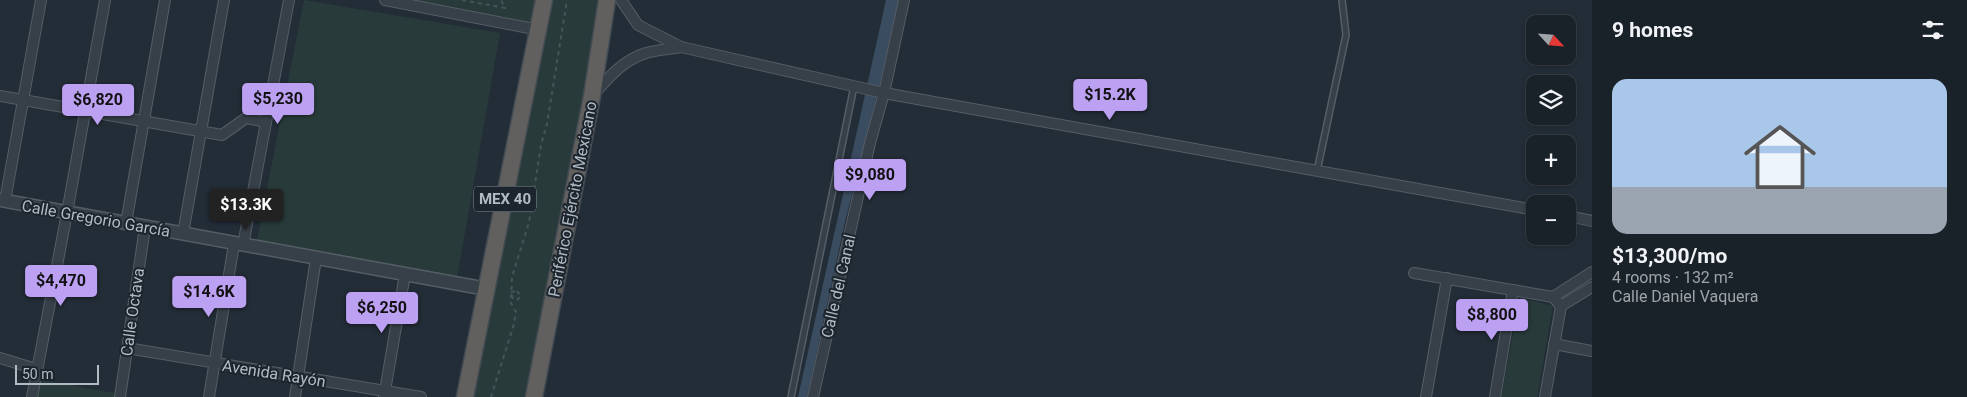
<!DOCTYPE html>
<html lang="en">
<head>
<meta charset="utf-8">
<style>
	body { margin:0; font-family:Roboto,sans-serif; background:#272f35; color:#f1f3f6; height:100vh; display:flex; flex-direction:column; font-size:19px; white-space:nowrap }
	* { box-sizing:border-box; margin:0 }
	p { font-size:16px; color:#9fa4a8 }
	.icon { flex:none; width:28px; height:28px; fill:none; stroke:currentColor; stroke-width:2; stroke-linecap:round; stroke-linejoin:round }
	.map { position:relative; flex:1; overflow:hidden }
	.drawer { display:flex; flex-direction:column; background:#1a2229; width:375px }
	.drawer>* { flex:none }
	.needle { width:32px; rotate:116deg }
	.controls { position:absolute; left:1526px; top:15px; display:grid; gap:10px }
	.controls a { display:grid; place-items:center; width:50px; height:50px; border-radius:10px; background:#1a2229; box-shadow:0 1px 4px #0004,0 0 0 1px #383f46; font-size:25px }
	.scale { position:absolute; left:15px; bottom:12px; width:84px; box-sizing:border-box; padding-left:5px; border:2px solid #b2bac4; border-top:0; font-size:14px; line-height:18px; white-space:nowrap; color:#b2bac4; -webkit-text-stroke:4px #1c242d; paint-order:stroke }
	.price { position:absolute; translate:-50% -42px; padding:0 11px; border-radius:5px; background:#bca0f2; color:#111; font-size:16px; line-height:32px; filter:drop-shadow(0 1px 2px #0008) }
	.price::after { content:''; position:absolute; left:50%; top:30px; width:15px; height:11px; margin-left:-8px; background:inherit; clip-path:polygon(0 0,100% 0,50% 100%) }
	.price.selected { background:#222; color:#fff }
	ul { padding:0; list-style:none }
	li { display:grid; align-content:center; gap:10px; height:265px; padding:0 20px }
	li span { display:grid; place-items:center; height:155px; border-radius:15px; color:#555 }
	li>.icon { margin-inline-start:auto }
	span .icon { width:90px; height:90px; fill:#fffc; stroke-width:1 }
	li b { font-size:21px }
	h2 { display:flex; justify-content:space-between; align-items:center; height:60px; padding:0 20px; font-size:21px }
	main { display:flex; flex:1; min-height:0 }
	.map>svg:first-child { display:block }
	.green { fill:#283b3a }
	.water { fill:#3a4c5f }
	.lines { fill:none; stroke-linecap:round; stroke-linejoin:round }
	.service-casing { stroke:#555d66; stroke-width:8 }
	.minor-casing { stroke:#555d66; stroke-width:12 }
	.tertiary-casing { stroke:#555d66; stroke-width:15 }
	.trunk-casing { stroke:#424a53; stroke-width:19 }
	.path { stroke:#455658; stroke-width:2; stroke-dasharray:4 4; stroke-linecap:butt }
	.service { stroke:#373f48; stroke-width:5 }
	.minor { stroke:#373f48; stroke-width:10 }
	.tertiary { stroke:#373f48; stroke-width:12 }
	.trunk { stroke:#61605e; stroke-width:16 }
	.labels { text-anchor:middle; stroke-width:4; stroke-linejoin:round; paint-order:stroke }
	.shield { fill:#1c242d; stroke:#858d97; stroke-width:1 }
	.shield-label { font-size:15px; font-weight:bold; fill:#b2bac4 }
	.street-label { font-size:16px; fill:#b2bac4; stroke:#1c242d }
</style>
</head>
<body>
<main>
<div class="map">
<svg width="1592" height="397" viewBox="0 0 1592 397">
	<rect width="100%" height="100%" fill="#232d37"/>
	<g class="green">
		<polygon points="304,0 500,33 456,284 256,245"/>
		<polygon points="387,0 538,0 534,29"/>
		<polygon points="545,0 605,0 532,397 467,397"/>
		<polygon points="1520,298 1553,306 1537,397 1501,397"/>
		<polygon points="37,379 119,394 119,397 33,397"/>
	</g>
	<polygon class="water" points="886,0 899,0 882,75 845,222 807,397 798,397"/>
	<g class="lines">
		<g class="service-casing">
			<g id="service">
				<polyline points="1317,171 1346,35 1342,0"/>
				<polyline points="791,397 854,86"/>
			</g>
		</g>
		<g class="minor-casing">
			<g id="minor">
				<polyline points="385,0 539,30"/>
				<polyline points="621,0 638,25 681,47 884,93 1535,210"/>
				<path d="M593 95C608 78 623 60 646 53 657 50 670 49 681 47"/>
				<polyline points="0,96 222,135 246,118 266,122"/>
				<polyline points="5,201 41,0"/>
				<polyline points="1568,216 1592,221"/>
				<polyline points="126,223 165,0"/>
				<polyline points="183,234 224,0"/>
				<polyline points="243,245 289,0"/>
				<polyline points="1414,273 1553,297 1561,306"/>
				<polyline points="1553,297 1592,272"/>
				<polyline points="1554,344 1592,351"/>
				<polyline points="127,348 421,397"/>
				<polyline points="0,358 36,369"/>
				<polyline points="32,397 67,213 105,0"/>
				<polyline points="120,397 145,227"/>
				<polyline points="209,397 234,244"/>
				<polyline points="295,397 316,258"/>
				<polyline points="384,397 405,274"/>
				<polyline points="813,397 870,143 884,93 904,0"/>
				<polyline points="1426,397 1447,278"/>
				<polyline points="1495,397 1513,290"/>
				<polyline points="1545,397 1561,306 1592,287"/>
			</g>
		</g>
		<g class="tertiary-casing">
			<polyline id="tertiary" points="0,200 487,289"/>
		</g>
		<g class="trunk-casing">
			<g id="trunk">
				<polyline points="465,397 544,0"/>
				<polyline points="534,397 592,96 607,0"/>
			</g>
		</g>
		<g class="path">
			<polyline points="462,0 505,8 501,0"/>
			<polygon points="517,291 521,296 517,300 513,298 510,292"/>
			<polyline points="491,397 514,324 516,312 511,303 512,277 529,222 541,145 547,124 567,0"/>
		</g>
		<use href="#service" class="service"/>
		<use href="#minor" class="minor"/>
		<use href="#tertiary" class="tertiary"/>
		<use href="#trunk" class="trunk"/>
	</g>
	<g class="labels">
		<rect class="shield" x="474" y="186.5" width="62" height="25" rx="4"/>
		<g class="shield-label">
			<text x="505" y="204">MEX 40</text>
		</g>
		<g class="street-label">
			<text transform="translate(572 199) rotate(-79)" y="6">Periférico Ejército Mexicano</text>
			<text transform="translate(96 218) rotate(10)" y="6">Calle Gregorio García</text>
			<text transform="translate(838 286) rotate(-77)" y="6">Calle del Canal</text>
			<text transform="translate(132 312) rotate(-82)" y="6">Calle Octava</text>
			<text transform="translate(274 373) rotate(9)" y="6">Avenida Rayón</text>
		</g>
	</g>
</svg>
<div class="controls">
<a><svg class="needle" viewBox="-14 -14 28 28"><path d="M0-13l5 13h-10z" fill="#e53935"/><path d="M0 13l5-13h-10z" fill="#9fa4a8"/></svg></a>
<a><svg class="icon" aria-label="layers" viewBox="0 0 24 24"><path d="M12 4l9 5-9 5-9-5zM3 14l9 5 9-5"/></svg></a>
<a>+</a>
<a>−</a>
</div>
<div class="scale">50 m</div>
<b class="price" style="left:1110px;top:121px">$15.2K</b>
<b class="price" style="left:278px;top:125px">$5,230</b>
<b class="price" style="left:98px;top:126px">$6,820</b>
<b class="price" style="left:870px;top:201px">$9,080</b>
<b class="price selected" style="left:246px;top:231px">$13.3K</b>
<b class="price" style="left:61px;top:307px">$4,470</b>
<b class="price" style="left:209px;top:318px">$14.6K</b>
<b class="price" style="left:382px;top:334px">$6,250</b>
<b class="price" style="left:1492px;top:341px">$8,800</b>
</div>
<section class="drawer">
<h2>9 homes<svg class="icon" aria-label="filters" viewBox="0 0 24 24"><path d="M4 7h16M4 17h16"/><circle cx="9" cy="7" r="2"/><circle cx="15" cy="17" r="2"/></svg></h2>
<ul>
<li><span style="background:linear-gradient(#a9c7e8 70%,#9aa5b1 0)"><svg class="icon" aria-label="home" viewBox="0 0 24 24"><path d="M3 11l9-7 9 7M6 9v11h12V9"/></svg></span><div><b>$13,300/mo</b><p>4 rooms · 132 m²</p><p>Calle Daniel Vaquera</p></div></li>
</ul>
</section>
</main>
</body>
</html>
